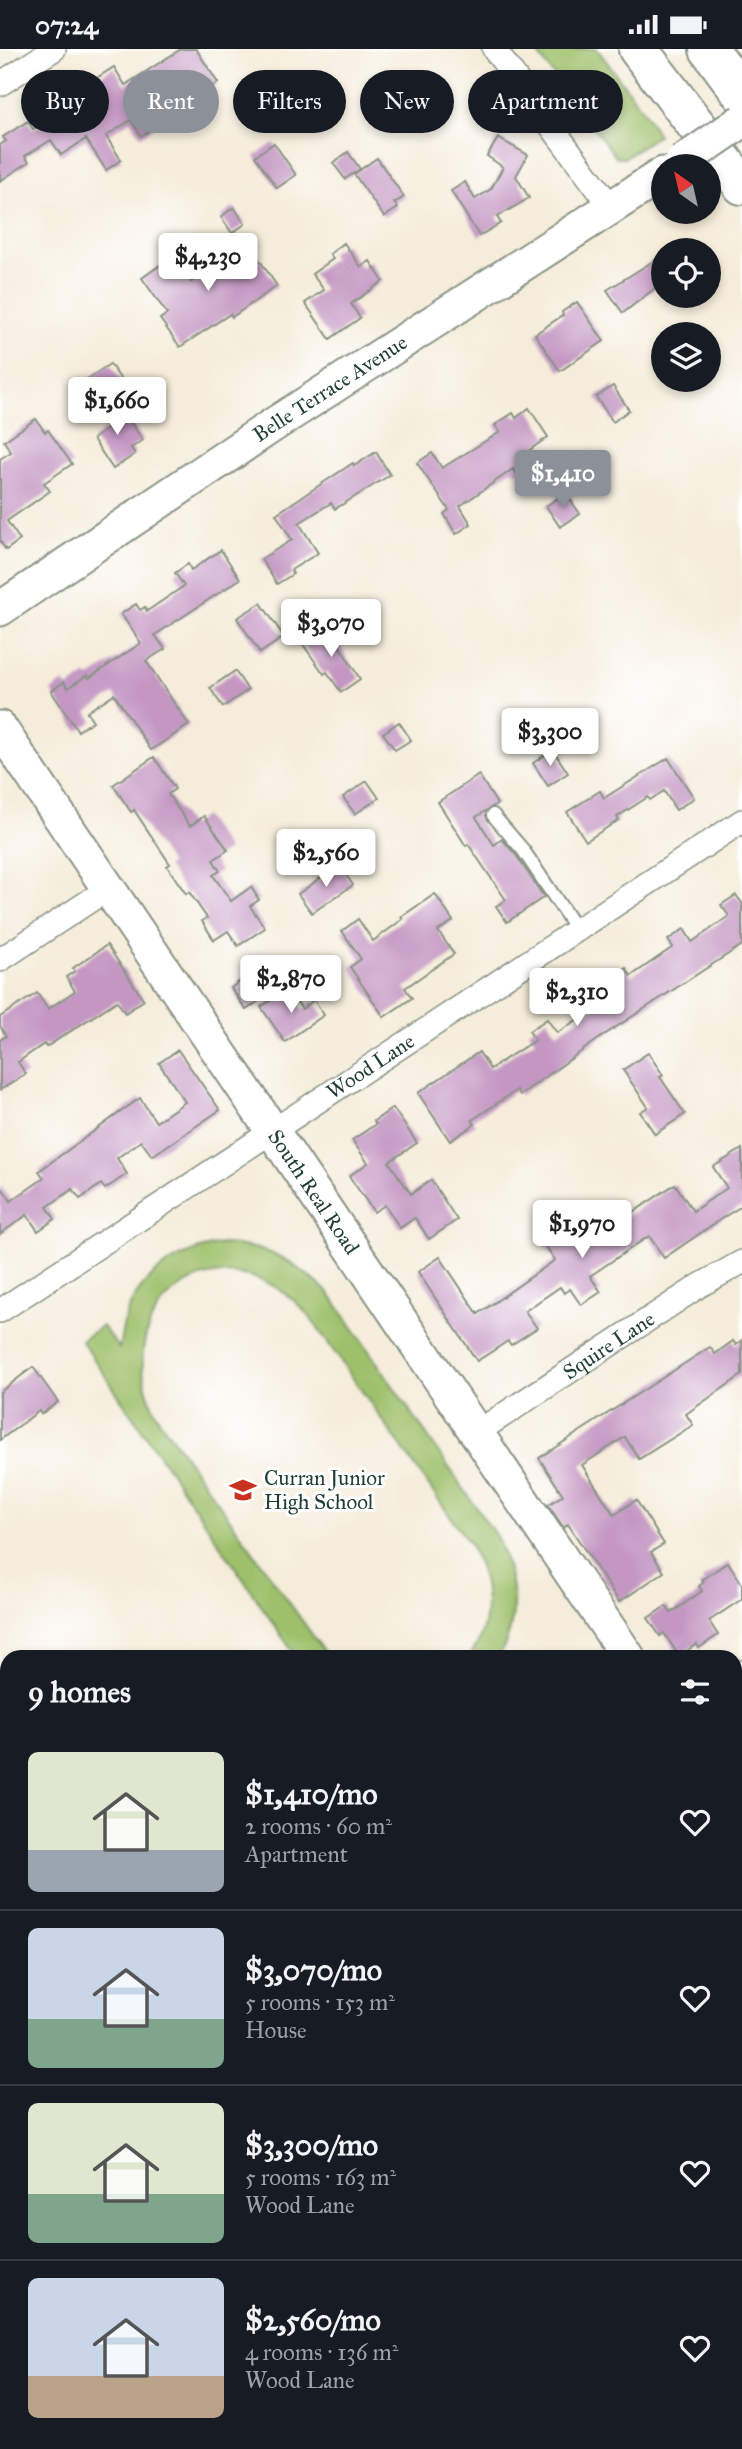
<!DOCTYPE html>
<html lang="en">
<head>
<meta charset="utf-8">
<style>
	body { margin:0; font-family:"IM FELL Great Primer",serif; background:#20242c; color:#f1f3f6; height:100vh; display:flex; flex-direction:column; font-size:26px; white-space:nowrap }
	* { box-sizing:border-box; margin:0 }
	p { font-size:23px; color:#9ea1a6 }
	.icon { flex:none; width:38px; height:38px; fill:none; stroke:currentColor; stroke-width:2; stroke-linecap:round; stroke-linejoin:round }
	.map { position:relative; flex:1; overflow:hidden }
	.details { position:absolute; left:0px; top:1601px; width:742px; height:800px; display:flex; flex-direction:column; background:#171b24; border-radius:21px 21px 0 0; box-shadow:0 4px 10px #0003 }
	.details>* { flex:none }
	.hud { position:absolute; left:21px; top:21px; width:700px; height:63px; display:flex; gap:14px }
	.needle { width:46px; rotate:326deg }
	.tools { position:absolute; left:651px; top:105px; display:grid; gap:14px }
	.tools a { display:grid; place-items:center; width:70px; height:70px; border-radius:50%; background:#171b24; box-shadow:0 4px 10px #0003; font-size:35px }
	.price { position:absolute; translate:-50% -60px; padding:0 16px; border-radius:7px; background:#fff; color:#222; font-size:23px; line-height:46px; filter:drop-shadow(0 2px 4px #0008) }
	.price::after { content:''; position:absolute; left:50%; top:42px; width:21px; height:16px; margin-left:-10px; background:inherit; clip-path:polygon(0 0,100% 0,50% 100%) }
	.price.on { background:#8c9099; color:#fff }
	ul { padding:0; list-style:none }
	li { display:flex; align-items:center; gap:21px; height:175px; padding:0 28px }
	li+li { border-top:2px solid #363941 }
	li span { display:grid; place-items:center; flex:none; width:196px; height:140px; border-radius:10px; color:#555 }
	li>.icon { margin-inline-start:auto }
	span .icon { width:84px; height:84px; fill:#fffc; stroke-width:1 }
	li b { font-size:30px }
	h2 { display:flex; justify-content:space-between; align-items:center; height:84px; padding:0 28px; font-size:30px }
	.tag { padding:0 24px; border-radius:32px; background:#171b24; box-shadow:0 4px 10px #0003; font-size:24px; line-height:63px }
	.tag.on { background:#8c9099; color:#fff }
	.status { display:flex; justify-content:space-between; align-items:center; height:49px; padding:0 35px; background:#171b24; direction:ltr }
	.status svg { height:19px; fill:currentColor }
	.map>svg:first-child { display:block }
	.green { fill:#9ec06a; stroke:#5e7e4f; stroke-width:2 }
	.building { fill:#c497c3 }
	.lines { fill:none; stroke-linecap:round; stroke-linejoin:round }
	.lane-casing { stroke:#8a9486; stroke-width:16 }
	.street-casing { stroke:#8a9486; stroke-width:26 }
	.secondary-casing { stroke:#8a9486; stroke-width:37 }
	.highway-casing { stroke:#8a9486; stroke-width:42 }
	.lane { stroke:#fff; stroke-width:12 }
	.street { stroke:#fff; stroke-width:23 }
	.secondary { stroke:#fff; stroke-width:33 }
	.highway { stroke:#fff; stroke-width:38 }
	.secondary-bridge-casing { stroke:#8a9486; stroke-width:37; stroke-linecap:butt }
	.secondary-bridge { stroke:#fff; stroke-width:33 }
	.labels { text-anchor:middle; stroke-width:6; stroke-linejoin:round; paint-order:stroke }
	.street-label { font-size:21px; fill:#1f3d34; stroke:#fff }
	.poi-label { font-size:21px; fill:#1f3d34; stroke:#fff; text-anchor:start }
</style>
</head>
<body>
<div class="status"><b>07:24</b><svg viewBox="0 0 49 12"><path d="M0 12V9h3v3zM5 12V6h3v6zM10 12V3h3v9zM15 12V0h3v12zM26 1h20v11H26zM47 4h2v5h-2z"/></svg></div>
<div class="map">
<svg width="742" height="2400" viewBox="0 0 742 2400">
	<rect width="100%" height="100%" fill="#fff"/>
	<filter id="ink" filterUnits="userSpaceOnUse"><feTurbulence type="fractalNoise" baseFrequency=".0143" numOctaves="2"/><feDisplacementMap in="SourceGraphic" scale="14" xChannelSelector="R" yChannelSelector="G"/><feConvolveMatrix kernelMatrix="1 2 1 2 8 2 1 2 1" color-interpolation-filters="sRGB"/></filter>
	<filter id="wash" filterUnits="userSpaceOnUse"><feTurbulence type="fractalNoise" baseFrequency=".00686" numOctaves="4" result="noise"/><feDisplacementMap in="SourceGraphic" scale="28" xChannelSelector="R" yChannelSelector="G"/><feGaussianBlur stdDeviation="1.57" result="paint"/><feColorMatrix in="noise" values="0 0 0 0 0 0 0 0 0 0 0 0 0 0 0 0 0 1.4 0 .05"/><feComposite in="paint" operator="in"/></filter>
	<g filter="url(#wash)">
		<rect width="100%" height="100%" fill="#f5ecd9"/>
		<g class="green">
			<polygon points="534,0 597,0 643,61 658,86 624,109 616,108"/>
			<path d="M222 1195C272 1197 292 1212 329 1244L496 1487C514 1530 522 1565 499 1608H469C495 1573 488 1530 469 1494L309 1267C224 1168 96 1257 160 1372L328 1608H296L81 1291 102 1277 119 1299C121 1291 122 1281 124 1273 137 1227 178 1202 222 1195Z"/>
		</g>
		<g id="blocks">
			<g class="building">
				<polygon points="181,0 196,0 218,34 199,46 186,25 147,50 162,73 141,87 131,71 106,87 121,111 106,121 86,90 61,106 51,91 25,107 29,113 0,132 0,96 6,92 3,88 28,72 33,80 59,63 55,56 114,18 125,36"/>
				<polygon points="498,89 528,106 516,127 529,149 497,168 501,174 479,187 451,142 465,133 475,150 491,140 503,118 487,107"/>
				<polygon points="274,94 296,126 277,139 255,107"/>
				<polygon points="348,103 360,120 345,130 333,114"/>
				<polygon points="377,109 404,148 394,154 398,159 384,168 354,125"/>
				<polygon points="234,158 245,175 232,184 221,168"/>
				<polygon points="248,194 277,237 232,268 230,265 180,298 160,270 167,265 142,229 173,207 191,233"/>
				<polygon points="344,194 361,218 370,212 383,232 351,255 360,269 330,290 305,254 324,241 312,225 333,210 330,205"/>
				<polygon points="663,206 663,233 623,264 607,241"/>
				<polygon points="577,253 604,292 560,322 535,285 563,266 562,263"/>
				<polygon points="110,315 124,335 98,352 85,332"/>
				<polygon points="613,337 629,361 613,373 596,348"/>
				<polygon points="116,353 143,391 131,399 135,405 113,420 93,390 111,377 101,363"/>
				<polygon points="529,359 548,388 524,405 531,414 516,424 513,420 460,457 471,475 456,485 444,465 449,461 417,414 432,404 442,419 500,383 495,376 513,364 516,369"/>
				<polygon points="36,370 45,383 48,381 72,415 44,434 50,442 7,472 20,491 6,501 0,492 0,410 11,403 4,392"/>
				<polygon points="376,403 390,426 335,460 331,454 299,474 318,504 291,521 293,525 277,535 261,510 292,491 276,465 353,414 354,417"/>
				<polygon points="566,444 580,465 560,478 546,457"/>
				<polygon points="221,501 240,530 155,586 165,600 146,612 189,676 151,701 114,645 87,663 93,672 78,682 51,642 64,633 68,639 87,626 89,629 141,594 121,565 136,555 140,561 145,558 147,562 184,537 175,524 188,515 191,521"/>
				<polygon points="261,554 284,588 260,604 237,569"/>
				<polygon points="327,577 360,630 341,643 327,623 324,625 302,594"/>
				<polygon points="235,622 248,641 223,658 210,639"/>
				<polygon points="399,673 411,691 395,701 383,684"/>
				<polygon points="553,701 568,724 548,737 533,714"/>
				<polygon points="154,708 175,740 168,745 190,777 204,767 228,801 213,811 220,822 213,826 231,852 251,838 259,851 250,857 265,879 238,897 228,882 214,891 202,872 207,869 189,843 186,845 167,817 170,815 134,761 131,763 113,736"/>
				<polygon points="668,709 694,749 676,761 664,742 650,751 648,748 617,768 619,771 586,792 567,763 600,742 604,749"/>
				<polygon points="479,726 497,755 476,768 494,796 502,790 516,806 544,848 507,873 496,857 506,851 468,795 466,797 438,753"/>
				<polygon points="367,732 379,749 355,765 343,748"/>
				<polygon points="339,816 353,836 312,864 298,845"/>
				<polygon points="435,845 453,872 438,882 454,905 405,939 412,949 384,968 350,918 361,910 342,882 358,870 373,892 403,870 401,868"/>
				<polygon points="736,846 742,854 742,896 607,984 520,1046 517,1041 472,1071 475,1075 450,1092 418,1044 479,1003 490,1020 535,991 529,982 547,970 557,984 616,945 607,932 626,919 631,927 673,898 668,891 684,880 692,893 729,867 721,856"/>
				<polygon points="107,896 144,951 125,964 117,952 46,998 44,995 18,1013 26,1025 0,1041 0,991 6,987 0,977 0,968 37,944 48,960 75,942 66,928 75,922 73,919"/>
				<polygon points="247,927 263,949 246,961 231,939"/>
				<polygon points="288,940 302,960 314,951 324,966 285,993 261,958"/>
				<polygon points="178,1001 220,1061 152,1107 141,1092 117,1109 127,1125 105,1140 101,1135 80,1150 73,1140 47,1158 55,1170 38,1182 27,1166 0,1185 0,1136 11,1152 44,1129 39,1122 140,1049 156,1073 185,1053 159,1014"/>
				<polygon points="648,1004 663,1026 660,1028 685,1065 655,1085 640,1063 648,1058 623,1021"/>
				<polygon points="393,1059 417,1094 389,1113 411,1145 431,1131 457,1171 429,1190 415,1169 400,1179 385,1156 374,1163 349,1127 368,1114 352,1091 376,1075 374,1072"/>
				<polygon points="742,1100 742,1161 740,1158 724,1168 664,1209 649,1187 590,1227 601,1243 581,1256 570,1240 564,1244 560,1238 525,1262 537,1279 511,1296 508,1292 477,1312 418,1223 440,1208 478,1265 555,1211 540,1189 558,1177 560,1180 579,1167 590,1183 615,1167 619,1173 675,1135 693,1162 727,1139 713,1118"/>
				<polygon points="742,1291 742,1326 686,1365 693,1376 639,1410 625,1388 582,1416 614,1466 636,1451 664,1495 651,1503 664,1523 619,1553 568,1475 564,1479 548,1456 563,1446 539,1409 710,1298 715,1305 733,1292 736,1296"/>
				<polygon points="33,1318 58,1353 41,1365 39,1362 0,1391 0,1343"/>
				<polygon points="728,1513 742,1535 742,1550 709,1572 718,1586 699,1599 697,1595 679,1607 664,1584 660,1587 648,1569 666,1557 671,1564 702,1542 699,1537 704,1533 702,1531"/>
			</g>
		</g>
	</g>
	<g filter="url(#ink)">
		<use href="#blocks" fill-opacity="0" stroke="#8a9486" stroke-width="2"/>
		<g class="lines">
			<g class="lane-casing">
				<polyline id="lane" points="493,766 523,801 576,880"/>
			</g>
			<g class="street-casing">
				<g id="street">
					<polyline points="494,0 611,158"/>
					<polyline points="0,35 54,0"/>
					<polyline points="0,911 109,839"/>
					<path id="s1" d="M0 1262 742 772"/>
					<path id="s2" d="M476 1384 699 1237 742 1213"/>
					<polyline points="735,1628 742,1623"/>
					<polyline points="735,1925 742,1921"/>
					<polyline points="0,2049 7,2054"/>
					<polyline points="0,2111 7,2107"/>
					<polyline points="735,2223 742,2218"/>
					<polyline points="260,2394 264,2400"/>
					<polyline points="13,2400 22,2394"/>
					<polyline points="466,2400 475,2394"/>
				</g>
			</g>
			<g class="secondary-casing">
				<g id="secondary">
					<path id="s3" d="M0 560 273 376 663 125"/>
					<path id="s4" d="M0 679 628 1608"/>
					<polyline points="735,1767 742,1777"/>
				</g>
			</g>
			<g class="highway-casing">
				<g id="highway">
					<polyline points="638,0 742,136"/>
					<polyline points="709,0 742,45"/>
				</g>
			</g>
			<use href="#lane" class="lane"/>
			<use href="#street" class="street"/>
			<use href="#secondary" class="secondary"/>
			<use href="#highway" class="highway"/>
			<g class="secondary-bridge-casing">
				<polyline id="secondary-bridge" points="682,113 742,72"/>
			</g>
			<use href="#secondary-bridge" class="secondary-bridge"/>
		</g>
	</g>
	<defs>
		<g id="school-bare" transform="scale(2.1)"><path d="M0-5L7-2L0 1L-7-2ZM-4 1L0 2.5L4 1V4Q0 6-4 4Z" fill="#c8321e" stroke="#fff" stroke-width="2.5" paint-order="stroke"/></g>
	</defs>
	<g fill-rule="evenodd">
		<use href="#school-bare" x="243" y="1441"/>
	</g>
	<g class="labels">
		<g class="street-label">
			<text dy="7" stroke="none"><textPath href="#s3" startOffset="397">Belle Terrace Avenue</textPath></text>
			<text dy="7" stroke="none"><textPath href="#s1" startOffset="444">Wood Lane</textPath></text>
			<text dy="7" stroke="none"><textPath href="#s4" startOffset="560">South Real Road</textPath></text>
			<text dy="7" stroke="none"><textPath href="#s2" startOffset="159">Squire Lane</textPath></text>
		</g>
		<g class="poi-label">
			<text x="264" y="1436">Curran Junior<tspan x="264" dy="24">High School</tspan></text>
		</g>
	</g>
</svg>
<div class="tools">
<a><svg class="needle" viewBox="-14 -14 28 28"><path d="M0-13l5 13h-10z" fill="#e53935"/><path d="M0 13l5-13h-10z" fill="#9ea1a6"/></svg></a>
<a><svg class="icon" aria-label="locate" viewBox="0 0 24 24"><circle cx="12" cy="12" r="6"/><path d="M12 2v4M12 18v4M2 12h4M18 12h4"/></svg></a>
<a><svg class="icon" aria-label="layers" viewBox="0 0 24 24"><path d="M12 4l9 5-9 5-9-5zM3 14l9 5 9-5"/></svg></a>
</div>
<b class="price" style="left:208px;top:244px">$4,230</b>
<b class="price" style="left:117px;top:388px">$1,660</b>
<b class="price on" style="left:563px;top:461px">$1,410</b>
<b class="price" style="left:331px;top:610px">$3,070</b>
<b class="price" style="left:550px;top:719px">$3,300</b>
<b class="price" style="left:326px;top:840px">$2,560</b>
<b class="price" style="left:291px;top:966px">$2,870</b>
<b class="price" style="left:577px;top:979px">$2,310</b>
<b class="price" style="left:582px;top:1211px">$1,970</b>
<div class="hud">
<a class="tag">Buy</a>
<a class="tag on">Rent</a>
<a class="tag">Filters</a>
<a class="tag">New</a>
<a class="tag">Apartment</a>
</div>
<section class="details">
<h2>9 homes<svg class="icon" aria-label="filters" viewBox="0 0 24 24"><path d="M4 7h16M4 17h16"/><circle cx="9" cy="7" r="2"/><circle cx="15" cy="17" r="2"/></svg></h2>
<ul>
<li><span style="background:linear-gradient(#dfe7d0 70%,#9aa5b1 0)"><svg class="icon" aria-label="home" viewBox="0 0 24 24"><path d="M3 11l9-7 9 7M6 9v11h12V9"/></svg></span><div><b>$1,410/mo</b><p>2 rooms · 60 m²</p><p>Apartment</p></div><svg class="icon" aria-label="heart" viewBox="0 0 24 24"><path d="M12 20l-8-8c-3-5 5-10 8-4 3-6 11-1 8 4z"/></svg></li>
<li><span style="background:linear-gradient(#c9d6e8 65%,#7fa58c 0)"><svg class="icon" aria-label="home" viewBox="0 0 24 24"><path d="M3 11l9-7 9 7M6 9v11h12V9"/></svg></span><div><b>$3,070/mo</b><p>5 rooms · 153 m²</p><p>House</p></div><svg class="icon" aria-label="heart" viewBox="0 0 24 24"><path d="M12 20l-8-8c-3-5 5-10 8-4 3-6 11-1 8 4z"/></svg></li>
<li><span style="background:linear-gradient(#dfe7d0 65%,#7fa58c 0)"><svg class="icon" aria-label="home" viewBox="0 0 24 24"><path d="M3 11l9-7 9 7M6 9v11h12V9"/></svg></span><div><b>$3,300/mo</b><p>5 rooms · 163 m²</p><p>Wood Lane</p></div><svg class="icon" aria-label="heart" viewBox="0 0 24 24"><path d="M12 20l-8-8c-3-5 5-10 8-4 3-6 11-1 8 4z"/></svg></li>
<li><span style="background:linear-gradient(#c9d6e8 70%,#b9a48a 0)"><svg class="icon" aria-label="home" viewBox="0 0 24 24"><path d="M3 11l9-7 9 7M6 9v11h12V9"/></svg></span><div><b>$2,560/mo</b><p>4 rooms · 136 m²</p><p>Wood Lane</p></div><svg class="icon" aria-label="heart" viewBox="0 0 24 24"><path d="M12 20l-8-8c-3-5 5-10 8-4 3-6 11-1 8 4z"/></svg></li>
</ul>
</section>
</div>
</body>
</html>
